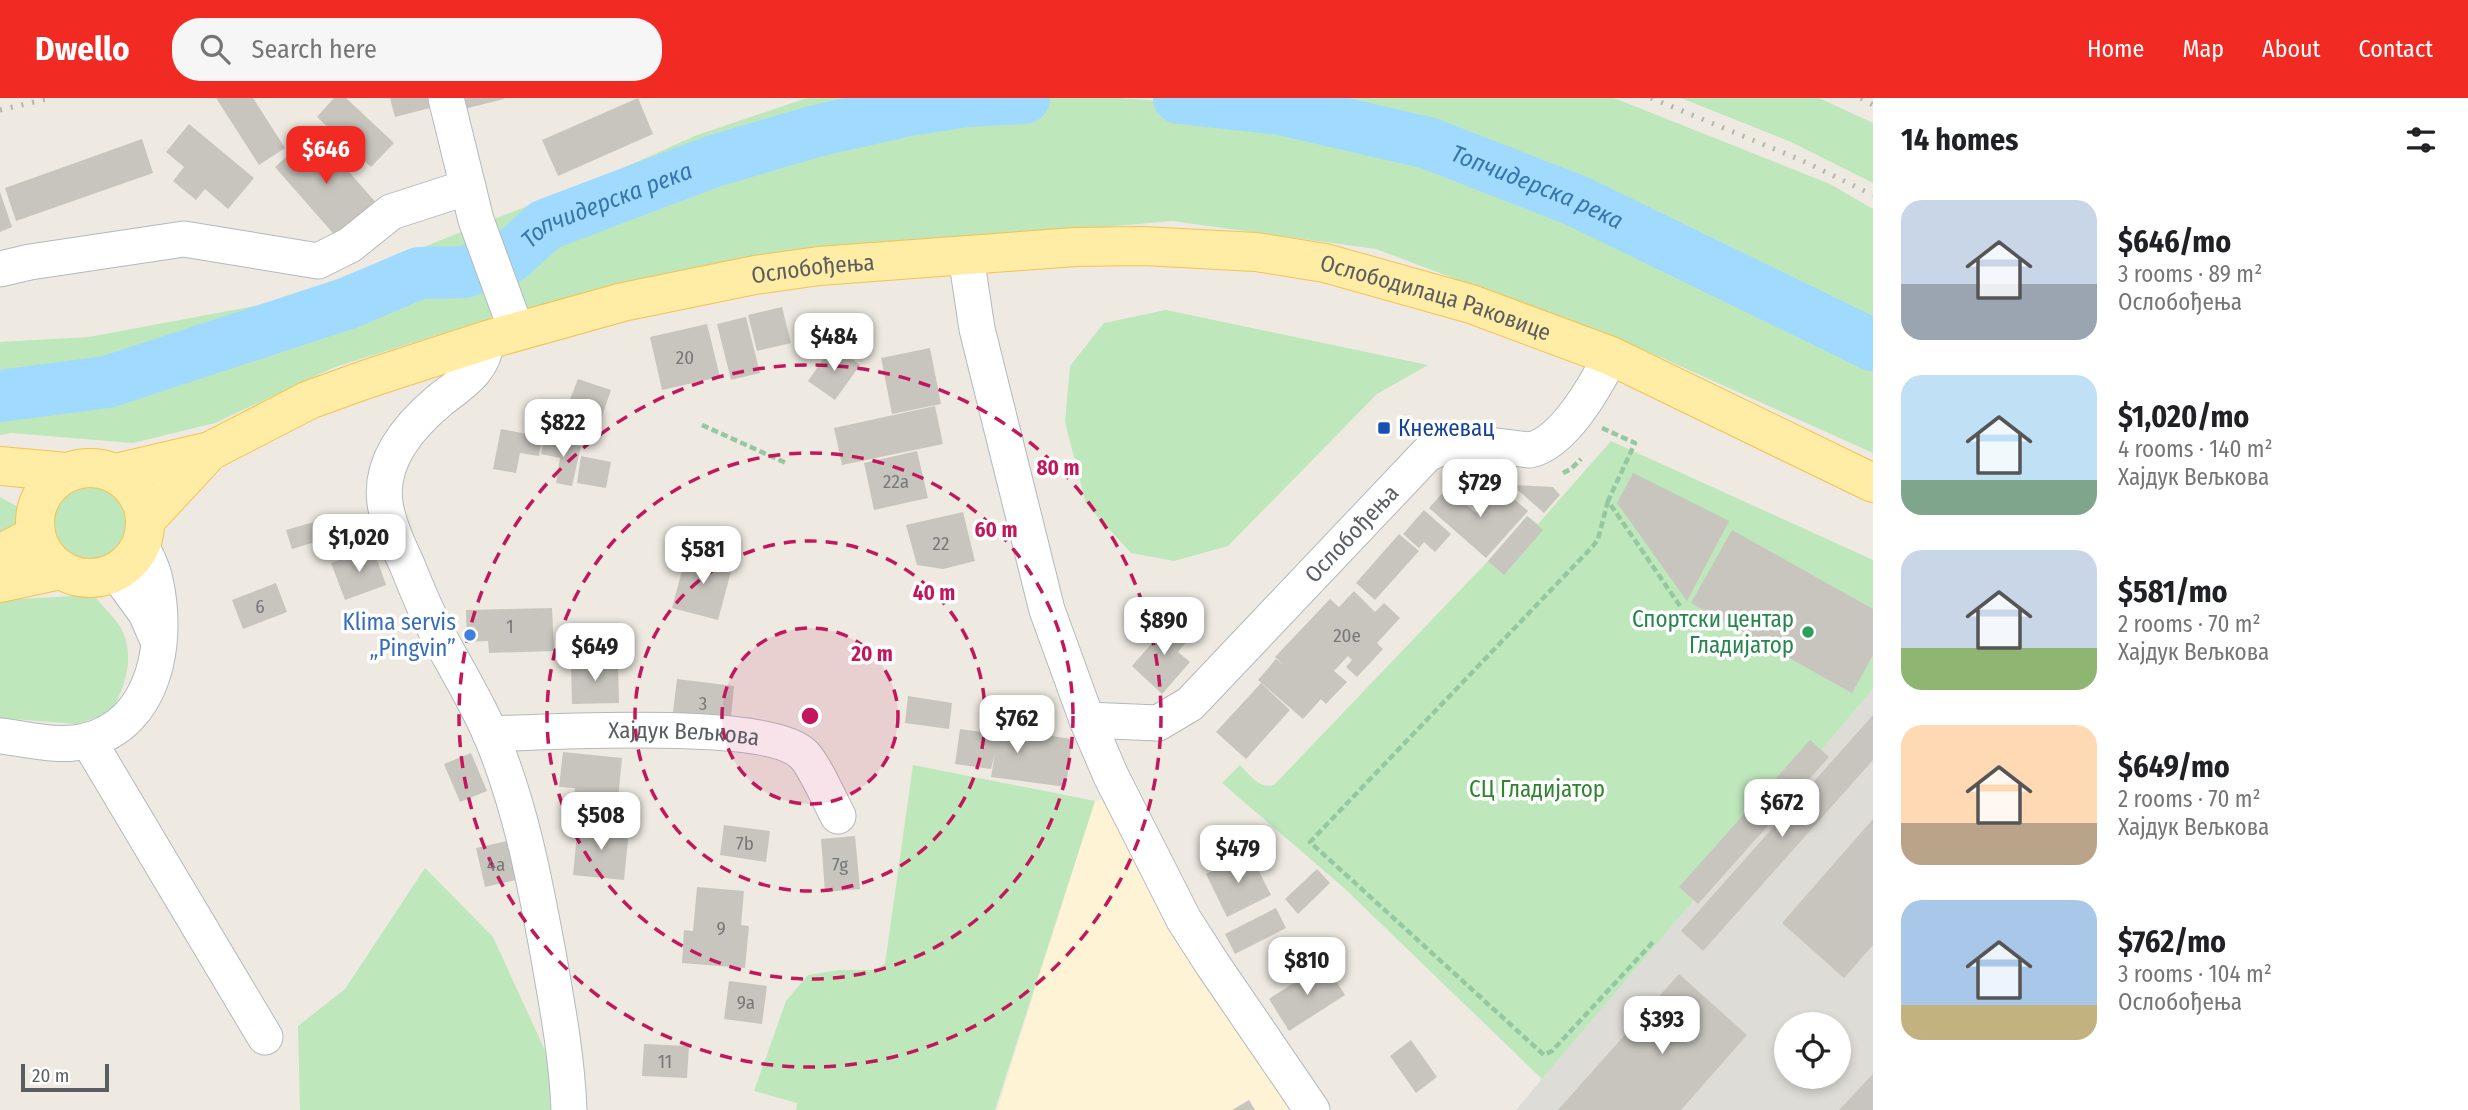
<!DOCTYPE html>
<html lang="en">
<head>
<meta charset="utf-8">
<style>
	body { margin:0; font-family:"Fira Sans Condensed",sans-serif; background:#f6f6f6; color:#202124; height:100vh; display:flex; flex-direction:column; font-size:26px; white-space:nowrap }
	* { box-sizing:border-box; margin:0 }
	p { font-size:23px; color:#757577 }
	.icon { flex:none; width:38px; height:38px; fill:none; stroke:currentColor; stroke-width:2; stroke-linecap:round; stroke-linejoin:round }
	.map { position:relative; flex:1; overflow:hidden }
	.details { display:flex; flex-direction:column; background:#fff; width:595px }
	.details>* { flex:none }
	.controls { position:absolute; left:1774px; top:914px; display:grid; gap:14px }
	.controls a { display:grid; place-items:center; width:77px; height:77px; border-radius:50%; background:#fff; box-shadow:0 4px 10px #0003; font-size:35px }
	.scale { position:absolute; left:21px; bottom:18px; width:88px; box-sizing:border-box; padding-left:7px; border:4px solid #5a5e63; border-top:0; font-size:19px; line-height:24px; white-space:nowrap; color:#5a5e63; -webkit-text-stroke:5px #fff; paint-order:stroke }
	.price { position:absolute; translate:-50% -60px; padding:0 16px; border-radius:14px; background:#fff; color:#222; font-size:23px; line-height:46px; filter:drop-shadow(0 2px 4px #0008) }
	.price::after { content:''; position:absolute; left:50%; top:42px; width:21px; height:16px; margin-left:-10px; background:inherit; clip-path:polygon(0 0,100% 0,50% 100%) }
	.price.selected { background:#f12a24; color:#fff }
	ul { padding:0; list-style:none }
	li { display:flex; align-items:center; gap:21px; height:175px; padding:0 28px }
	li span { display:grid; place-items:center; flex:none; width:196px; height:140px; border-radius:21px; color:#555 }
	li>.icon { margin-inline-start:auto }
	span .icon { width:84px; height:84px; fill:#fffc; stroke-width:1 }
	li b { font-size:30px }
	h2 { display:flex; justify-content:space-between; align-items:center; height:84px; padding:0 28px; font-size:30px }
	header { display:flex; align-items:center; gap:42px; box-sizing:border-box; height:98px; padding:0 35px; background:#f12a24; color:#fff }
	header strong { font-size:33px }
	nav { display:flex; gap:38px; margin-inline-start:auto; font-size:24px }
	.search { width:490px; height:63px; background:#f6f6f6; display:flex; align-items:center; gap:18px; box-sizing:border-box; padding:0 24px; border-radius:28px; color:#757577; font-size:26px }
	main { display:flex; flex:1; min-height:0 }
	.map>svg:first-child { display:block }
	.commercial { fill:#fff3d5 }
	.industrial { fill:#dedcd6; fill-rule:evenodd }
	.green { fill:#bee7bc }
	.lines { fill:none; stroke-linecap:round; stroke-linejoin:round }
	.river { stroke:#a0daff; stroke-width:52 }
	.building { fill:#c8c5be }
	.minor-casing { stroke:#b4b8bd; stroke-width:37 }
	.major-casing { stroke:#f7c150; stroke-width:40 }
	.path { stroke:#95c8a1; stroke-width:4.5; stroke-dasharray:7 3.5; stroke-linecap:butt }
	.minor { stroke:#fff; stroke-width:35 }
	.major { stroke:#ffeca5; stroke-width:38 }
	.rail { stroke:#b3b4b4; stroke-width:5; stroke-dasharray:2 9; stroke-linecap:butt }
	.ring { fill:none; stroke:#c2185b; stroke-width:3.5; stroke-dasharray:12 9 }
	.transit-dot { fill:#1a4fb4; stroke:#fff; stroke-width:2.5 }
	.leisure-dot { fill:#2e9e5b; stroke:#fff; stroke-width:2.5 }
	.shop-dot { fill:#3f7fe0; stroke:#fff; stroke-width:2.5 }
	.labels { text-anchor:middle; stroke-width:7; stroke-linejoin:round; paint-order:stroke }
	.number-label { font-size:19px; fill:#76787a }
	.street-label { font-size:23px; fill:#5a5e63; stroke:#fff }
	.transit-label { font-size:23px; fill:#164399; stroke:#fff; text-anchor:start }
	.leisure-label { font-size:23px; fill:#27864d; stroke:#fff; text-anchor:end }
	.shop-label { font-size:23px; fill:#366cbe; stroke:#fff; text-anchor:end }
	.park-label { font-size:23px; fill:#308430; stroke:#fff }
	.water-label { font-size:24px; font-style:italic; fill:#3675ad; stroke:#fff }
	.centre { fill:#c2185b; stroke:#fff; stroke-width:3.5 }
	.ring-label { font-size:21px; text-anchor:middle; font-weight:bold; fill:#c2185b; stroke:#fff; stroke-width:7; stroke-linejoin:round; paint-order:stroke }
</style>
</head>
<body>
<header>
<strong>Dwello</strong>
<div class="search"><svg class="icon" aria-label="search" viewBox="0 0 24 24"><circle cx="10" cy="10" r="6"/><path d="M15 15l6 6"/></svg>Search here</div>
<nav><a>Home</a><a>Map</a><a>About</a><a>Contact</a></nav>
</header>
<main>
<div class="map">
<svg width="1873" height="1012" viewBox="0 0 1873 1012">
	<rect width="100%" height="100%" fill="#eeeae1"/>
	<polygon class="commercial" points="1102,702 1224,912 1293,1012 997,1012 1095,703"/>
	<path class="industrial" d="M1873 591V1012H1516L1542 981ZM1787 926H1839V978H1787Z"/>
	<g class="green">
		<polygon points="807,0 917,0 785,28 633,80 652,93 842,27 1051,0 1120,0 1280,11 1499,71 1873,247 1873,355 1649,254 1376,151 1172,123 744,161 626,186 476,225 335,269 215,325 133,345 11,335 0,337 0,244 89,239 292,201 621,71 697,37"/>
		<polygon points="1292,0 1614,0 1830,86 1873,111 1873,220 1647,112 1518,56 1440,32"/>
		<polygon points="1681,0 1819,0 1873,25 1873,85 1791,44"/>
		<polygon points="1166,212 1428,267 1377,296 1228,448 1174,463 1131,455 1086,406 1065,324 1070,268 1104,225"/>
		<path d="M1611 343 1873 462V591L1542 981 1344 790 1222 685 1240 667C1250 677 1259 691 1274 687L1488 463 1527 418 1538 426Z"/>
		<circle cx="90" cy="424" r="44"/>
		<polygon points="0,399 25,413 28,433 0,448"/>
		<path d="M75 498 96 500C104 510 115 520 121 530 136 559 125 588 111 615L76 626 0 620V505L18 501Z"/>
		<polygon points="913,667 1095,703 995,1012 796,1012 797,1005 754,993 786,903 808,877 839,872 874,872 885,866"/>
		<polygon points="425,770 493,839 553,970 554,1012 300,1012 298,928 345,891"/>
	</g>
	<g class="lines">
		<g class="river">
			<path id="s1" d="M1179 0 1280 11 1428 45 1577 103 1873 247"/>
			<path id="s2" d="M0 298 107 284 348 205 419 175 464 174 510 159 545 127 714 63 816 33 909 12 967 3 1024 0"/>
		</g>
	</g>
	<g class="building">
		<polygon points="216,0 253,0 285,50 259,67"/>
		<polygon points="334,0 346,0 394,45 371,69 317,19"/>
		<polygon points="390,0 428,0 430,10 395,19"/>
		<polygon points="462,0 504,0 504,1 464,11"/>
		<polygon points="638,0 653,36 558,78 542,42"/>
		<polygon points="189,26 254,80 228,111 205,91 196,102 173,83 184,69 166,54"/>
		<polygon points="314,34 378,107 338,141 275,69"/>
		<polygon points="142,41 153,75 16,123 5,90"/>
		<polygon points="0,94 12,129 0,134"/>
		<polygon points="782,209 791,245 757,253 748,217"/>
		<polygon points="746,219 760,275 731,282 717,226"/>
		<polygon points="707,226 720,279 662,292 650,239"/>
		<polygon points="833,247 860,267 835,302 808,283"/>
		<polygon points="930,250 941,306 892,316 881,260"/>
		<polygon points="578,281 611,292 601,321 567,309"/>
		<polygon points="935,308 943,346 842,367 834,330"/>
		<polygon points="501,331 542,339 539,358 520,355 516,375 493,371"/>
		<polygon points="544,341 581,348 572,388 556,385 560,360 541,356"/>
		<polygon points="917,353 928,400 874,412 864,365"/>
		<polygon points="581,358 611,364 606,390 577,385"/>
		<polygon points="1633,375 1729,423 1687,503 1617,405"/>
		<polygon points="1512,387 1553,389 1560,397 1544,415"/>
		<polygon points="1500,389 1528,413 1486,460 1429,410 1447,390 1476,415"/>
		<polygon points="1424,412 1451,436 1435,454 1424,444 1419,450 1403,436"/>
		<polygon points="963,414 975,463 943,471 917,467 906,427"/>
		<polygon points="342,416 351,445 328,452 325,441 292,451 286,432"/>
		<polygon points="1527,418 1543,432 1504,477 1488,463"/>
		<polygon points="1732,432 1873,511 1873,557 1852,595 1691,505"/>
		<polygon points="1399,436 1419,453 1375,502 1356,485"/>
		<polygon points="373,450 386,487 345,502 331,465"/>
		<polygon points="687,454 733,466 718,522 672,510"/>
		<polygon points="276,485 287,514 243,531 232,502"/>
		<polygon points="1354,493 1375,514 1384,505 1400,520 1377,545 1383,551 1357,579 1346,569 1352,562 1348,558 1334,573 1347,584 1326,606 1321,601 1303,621 1258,582 1276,561 1285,568 1275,559 1330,501 1339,509"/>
		<polygon points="552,510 554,553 489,555 488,543 467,544 466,512"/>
		<polygon points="1174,520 1192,537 1178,554 1190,564 1162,596 1132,568"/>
		<polygon points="618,564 619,605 572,606 571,566"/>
		<polygon points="677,581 734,588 730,629 672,622"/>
		<polygon points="1261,585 1290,612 1246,661 1216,634"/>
		<polygon points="908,598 952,605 949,631 905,625"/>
		<polygon points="1873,617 1873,662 1703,853 1681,833"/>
		<polygon points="998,630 1072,641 1066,689 991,679 995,655 991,671 955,666 960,631 997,636"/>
		<polygon points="1810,642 1829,659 1698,806 1679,789"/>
		<polygon points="563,654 622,660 617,712 573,707 575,690 559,689"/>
		<polygon points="471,655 487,693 460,704 444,666"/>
		<polygon points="1873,721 1873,847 1844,880 1782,825"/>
		<polygon points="578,726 629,732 624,782 573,777"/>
		<polygon points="724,727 770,733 766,764 720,757"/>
		<polygon points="855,738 860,791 825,794 821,741"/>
		<polygon points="507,743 516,782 485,789 476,750"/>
		<polygon points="1249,754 1271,797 1227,819 1206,776"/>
		<polygon points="1317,771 1330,785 1298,816 1285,801"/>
		<polygon points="697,789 744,793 741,827 749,828 745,870 682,865 684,832 693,833"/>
		<polygon points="1276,810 1286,830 1235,856 1225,836"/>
		<polygon points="1325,865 1345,897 1289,933 1269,901"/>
		<polygon points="1679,876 1747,937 1681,1012 1558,1012"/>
		<polygon points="729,883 767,888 762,926 724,921"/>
		<polygon points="1411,942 1437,979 1416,995 1390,958"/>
		<polygon points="644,946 689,948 687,980 642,978"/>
		<polygon points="1873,976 1873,1012 1839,1012"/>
		<polygon points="1249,1002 1255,1012 1232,1012"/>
	</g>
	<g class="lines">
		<g class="minor-casing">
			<g id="minor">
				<polyline points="446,0 476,122 517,234"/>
				<polyline points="966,158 977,231 1036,468 1047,512 1087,622 1111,678 1184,822 1213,867 1312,1012"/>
				<polyline points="0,171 30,164 184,141 318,163 350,147 391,114 468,89"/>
				<path d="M487 242C484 272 462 285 440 302 410 327 379 363 385 405 388 427 399 449 408 469 417 492 427 515 438 537 456 570 475 601 490 635 520 706 534 779 548 855 557 906 567 959 569 1012"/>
				<polyline points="116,474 146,515 156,538"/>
				<path id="s3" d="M1087 622 1158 625 1190 606 1427 356C1459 339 1496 349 1530 352 1564 345 1596 287 1611 258"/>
				<path id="s4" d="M490 636C544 634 771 621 804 657 814 667 830 703 838 718"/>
				<path d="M0 638C28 641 58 650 86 643 156 625 169 543 155 482 153 470 146 458 141 447"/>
				<polyline points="88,642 265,939"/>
			</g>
		</g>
		<g class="major-casing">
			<g id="major">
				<polyline points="0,368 66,374"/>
				<circle cx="90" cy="425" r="55"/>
				<path id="s5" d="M116 375 210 353 309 302 367 281 487 242 623 204 755 177 819 168 1075 149 1143 148 1256 154 1325 165 1471 206 1611 258 1873 385"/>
				<polyline points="146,422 210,353"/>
				<polyline points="0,456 36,437"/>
				<polyline points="0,485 61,472"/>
			</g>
		</g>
		<g class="path">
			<polyline points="702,327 786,365"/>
			<polyline points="1602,330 1635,345 1608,403 1680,508"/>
			<polyline points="1563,375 1571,371 1581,361"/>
			<polyline points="1608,403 1598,441 1593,448 1310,744 1544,957 1552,953 1654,843"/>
		</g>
		<use href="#minor" class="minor"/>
		<use href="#major" class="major"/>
		<g class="rail">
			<polyline points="1651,0 1801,62 1873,97"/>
			<polyline points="1861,0 1873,7"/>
			<polyline points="0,12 51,0"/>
		</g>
	</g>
	<circle cx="810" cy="618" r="88" fill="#c2185b" fill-opacity=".12"/>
	<g class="ring">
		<circle cx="810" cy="618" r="88"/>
		<circle cx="810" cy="618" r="175"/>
		<circle cx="810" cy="618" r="263"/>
		<circle cx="810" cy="618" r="351"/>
	</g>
	<rect class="transit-dot" x="1377" y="323" width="14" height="14" rx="3.5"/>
	<circle class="leisure-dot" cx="1808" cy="534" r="7"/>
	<circle class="shop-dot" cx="470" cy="537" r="7"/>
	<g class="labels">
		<g class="number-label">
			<text x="685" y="266">20</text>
			<text x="896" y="390">22a</text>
			<text x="941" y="452">22</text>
			<text x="260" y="515">6</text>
			<text x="510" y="535">1</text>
			<text x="1347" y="544">20e</text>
			<text x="703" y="612">3</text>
			<text x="745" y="752">7b</text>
			<text x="496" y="773">4a</text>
			<text x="840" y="773">7g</text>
			<text x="721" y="837">9</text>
			<text x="746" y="911">9a</text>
			<text x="665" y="970">11</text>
		</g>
		<g class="street-label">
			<text dy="8" stroke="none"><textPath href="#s5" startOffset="730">Ослобођења</textPath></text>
			<text dy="8" stroke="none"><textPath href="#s5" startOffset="1360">Ослободилаца Раковице</textPath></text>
			<text dy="8" stroke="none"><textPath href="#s3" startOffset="343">Ослобођења</textPath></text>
			<text dy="8" stroke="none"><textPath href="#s4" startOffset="194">Хајдук Вељкова</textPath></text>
		</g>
		<g class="transit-label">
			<text x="1398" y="338">Кнежевац</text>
		</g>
		<g class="leisure-label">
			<text x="1794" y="529">Спортски центар<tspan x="1794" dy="26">Гладијатор</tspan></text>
		</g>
		<g class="shop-label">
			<text x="456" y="532">Klima servis<tspan x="456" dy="26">„Pingvin”</tspan></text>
		</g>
		<g class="park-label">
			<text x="1537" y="699">СЦ Гладијатор</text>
		</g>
		<g class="water-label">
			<text dy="8" stroke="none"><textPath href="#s1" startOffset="371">Топчидерска река</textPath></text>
			<text dy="8" stroke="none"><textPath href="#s2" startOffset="644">Топчидерска река</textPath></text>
		</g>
	</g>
	<circle cx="810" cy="618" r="10" class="centre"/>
	<g class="ring-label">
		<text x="1058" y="377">80 m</text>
		<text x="996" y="439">60 m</text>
		<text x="934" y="502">40 m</text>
		<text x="872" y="563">20 m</text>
	</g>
</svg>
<div class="controls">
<a><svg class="icon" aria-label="locate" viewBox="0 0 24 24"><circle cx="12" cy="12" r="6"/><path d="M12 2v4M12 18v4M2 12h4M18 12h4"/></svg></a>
</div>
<div class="scale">20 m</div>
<b class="price selected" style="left:326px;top:88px">$646</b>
<b class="price" style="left:834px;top:275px">$484</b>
<b class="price" style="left:563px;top:361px">$822</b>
<b class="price" style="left:1480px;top:421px">$729</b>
<b class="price" style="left:359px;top:476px">$1,020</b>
<b class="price" style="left:703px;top:488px">$581</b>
<b class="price" style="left:1164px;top:559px">$890</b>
<b class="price" style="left:595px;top:585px">$649</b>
<b class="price" style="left:1017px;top:657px">$762</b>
<b class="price" style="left:1782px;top:741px">$672</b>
<b class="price" style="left:601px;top:754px">$508</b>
<b class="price" style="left:1238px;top:787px">$479</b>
<b class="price" style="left:1307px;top:899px">$810</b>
<b class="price" style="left:1662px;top:958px">$393</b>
</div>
<section class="details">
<h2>14 homes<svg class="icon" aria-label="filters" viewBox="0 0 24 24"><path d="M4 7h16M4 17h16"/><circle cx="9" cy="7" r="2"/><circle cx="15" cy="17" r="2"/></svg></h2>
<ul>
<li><span style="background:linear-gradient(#c9d6e8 60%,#9aa5b1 0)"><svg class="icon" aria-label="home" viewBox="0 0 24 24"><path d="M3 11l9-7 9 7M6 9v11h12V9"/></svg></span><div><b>$646/mo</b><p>3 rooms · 89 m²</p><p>Ослобођења</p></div></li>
<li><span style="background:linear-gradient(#bfe0f5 75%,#7fa58c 0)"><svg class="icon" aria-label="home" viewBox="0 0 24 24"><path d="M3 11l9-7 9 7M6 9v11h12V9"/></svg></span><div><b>$1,020/mo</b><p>4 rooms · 140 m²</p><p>Хајдук Вељкова</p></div></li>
<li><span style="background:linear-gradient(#c9d6e8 70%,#8fb573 0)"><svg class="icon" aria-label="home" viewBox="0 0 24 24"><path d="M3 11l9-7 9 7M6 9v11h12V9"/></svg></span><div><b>$581/mo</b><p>2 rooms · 70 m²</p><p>Хајдук Вељкова</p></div></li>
<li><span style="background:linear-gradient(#ffd9b3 70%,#b9a48a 0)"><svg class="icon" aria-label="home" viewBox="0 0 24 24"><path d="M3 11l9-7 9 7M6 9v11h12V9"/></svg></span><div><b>$649/mo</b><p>2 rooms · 70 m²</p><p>Хајдук Вељкова</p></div></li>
<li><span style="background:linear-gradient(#a9c7e8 75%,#c2b280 0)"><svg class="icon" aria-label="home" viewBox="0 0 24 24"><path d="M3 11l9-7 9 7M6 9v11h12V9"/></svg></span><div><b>$762/mo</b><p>3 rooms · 104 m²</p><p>Ослобођења</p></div></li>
</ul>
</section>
</main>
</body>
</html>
